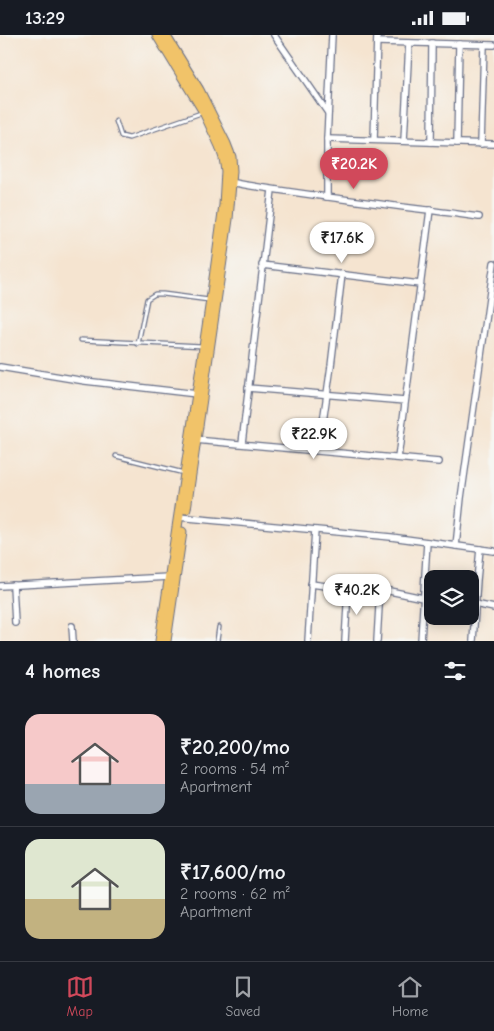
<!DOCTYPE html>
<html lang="en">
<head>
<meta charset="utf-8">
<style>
	body { margin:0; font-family:"Comic Neue",sans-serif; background:#242831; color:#f1f3f6; height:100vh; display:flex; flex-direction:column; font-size:19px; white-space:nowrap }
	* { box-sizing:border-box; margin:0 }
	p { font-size:16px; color:#9ea1a6 }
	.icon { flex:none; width:28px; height:28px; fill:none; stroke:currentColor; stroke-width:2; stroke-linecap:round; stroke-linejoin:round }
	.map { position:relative; height:606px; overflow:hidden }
	.panel { display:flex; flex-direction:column; background:#171b24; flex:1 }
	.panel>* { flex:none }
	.controls { position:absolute; left:424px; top:535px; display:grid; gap:10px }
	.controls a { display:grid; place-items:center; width:55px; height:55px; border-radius:10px; background:#171b24; box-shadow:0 2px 12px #0003; font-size:25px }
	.price { position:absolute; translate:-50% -42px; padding:0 11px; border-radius:18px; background:#fff; color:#222; font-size:16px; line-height:32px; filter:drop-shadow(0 1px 2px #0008) }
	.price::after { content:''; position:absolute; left:50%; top:30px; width:15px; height:11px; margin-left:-8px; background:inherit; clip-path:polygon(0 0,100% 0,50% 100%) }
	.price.on { background:#d1495b; color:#fff }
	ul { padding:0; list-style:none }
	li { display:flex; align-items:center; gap:15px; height:125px; padding:0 25px }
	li+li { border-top:1px solid #363941 }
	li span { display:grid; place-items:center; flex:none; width:140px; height:100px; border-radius:15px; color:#555 }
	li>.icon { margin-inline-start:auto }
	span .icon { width:60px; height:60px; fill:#fffc; stroke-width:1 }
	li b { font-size:21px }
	h2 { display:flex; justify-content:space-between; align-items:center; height:60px; padding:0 25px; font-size:21px }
	.status { display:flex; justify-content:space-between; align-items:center; height:35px; padding:0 25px; background:#171b24; direction:ltr }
	.status svg { height:14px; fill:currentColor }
	.tab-bar { display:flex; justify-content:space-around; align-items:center; height:70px; border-top:1px solid #363941; background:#171b24; font-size:14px; color:#9ea1a6 }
	.tab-bar a { display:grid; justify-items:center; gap:2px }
	.tab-bar .on { color:#d1495b }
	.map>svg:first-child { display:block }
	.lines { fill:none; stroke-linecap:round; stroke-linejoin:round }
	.service-casing { stroke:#676e86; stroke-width:5.5 }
	.minor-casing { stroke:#676e86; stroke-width:8 }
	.primary-casing { stroke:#676e86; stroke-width:11 }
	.service { stroke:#fff; stroke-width:3 }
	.minor { stroke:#fff; stroke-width:5.5 }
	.primary { stroke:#f1c369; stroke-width:9 }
</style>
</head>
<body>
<div class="status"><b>13:29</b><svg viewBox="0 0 49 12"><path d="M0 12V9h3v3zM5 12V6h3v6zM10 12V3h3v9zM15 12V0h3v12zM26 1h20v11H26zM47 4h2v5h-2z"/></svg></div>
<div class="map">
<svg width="494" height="606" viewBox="0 0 494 606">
	<rect width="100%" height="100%" fill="#f6f6f2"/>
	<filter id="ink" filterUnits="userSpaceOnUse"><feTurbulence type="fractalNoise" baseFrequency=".02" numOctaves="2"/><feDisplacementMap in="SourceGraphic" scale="10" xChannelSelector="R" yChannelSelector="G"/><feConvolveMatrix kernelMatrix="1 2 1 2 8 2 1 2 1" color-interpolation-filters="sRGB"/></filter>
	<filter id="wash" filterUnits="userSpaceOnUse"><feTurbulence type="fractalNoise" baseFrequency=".0096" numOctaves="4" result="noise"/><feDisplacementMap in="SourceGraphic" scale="20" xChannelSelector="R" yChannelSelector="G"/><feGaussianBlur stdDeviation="1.12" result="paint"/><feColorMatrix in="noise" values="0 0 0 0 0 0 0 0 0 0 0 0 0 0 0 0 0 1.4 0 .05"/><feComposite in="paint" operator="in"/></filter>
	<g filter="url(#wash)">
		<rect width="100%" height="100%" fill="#f5e4d0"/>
	</g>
	<g filter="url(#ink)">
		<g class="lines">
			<g class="service-casing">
				<g id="service">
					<polyline points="116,86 121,101 129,103 204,77"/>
					<polyline points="81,305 203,311"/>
					<polyline points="138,309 147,264 155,259 163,259 209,265"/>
					<polyline points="116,421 184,438"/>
					<polyline points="217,606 219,592"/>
				</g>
			</g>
			<g class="minor-casing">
				<g id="minor">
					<polyline points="274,0 328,78"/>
					<polyline points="377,7 494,10"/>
					<polyline points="327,104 494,109"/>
					<polyline points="374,105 377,0"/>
					<polyline points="404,106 409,8"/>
					<polyline points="431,107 432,8"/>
					<polyline points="457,108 459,9"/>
					<polyline points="481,109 484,10"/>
					<path d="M229 147C312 162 396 170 479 182"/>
					<polyline points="327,162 327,104 332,0"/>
					<polyline points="262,230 420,249"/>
					<polyline points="0,332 85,346 197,359"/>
					<polyline points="248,353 405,366"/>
					<polyline points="195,405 439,427"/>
					<polyline points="242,408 272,155"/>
					<polyline points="319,415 331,331 342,239"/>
					<polyline points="398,423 430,175"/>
					<polyline points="178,482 391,502 494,516"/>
					<polyline points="456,511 461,463 494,228"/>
					<polyline points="311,549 348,554 380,554 423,563"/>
					<polyline points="13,550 15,588"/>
					<polyline points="0,551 169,542"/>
					<polyline points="475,569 494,573"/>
					<polyline points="72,591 73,606"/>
					<polyline points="308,606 315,495"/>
					<polyline points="345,606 348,554"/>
					<polyline points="377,606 380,554"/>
					<polyline points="421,606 427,507"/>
					<polyline points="473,606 477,545 480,514"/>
				</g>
			</g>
			<g class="primary-casing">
				<g id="primary">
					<polyline points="157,0 204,77 220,111 224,123 226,136 224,170 211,265 160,606"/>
					<polyline points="165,0 199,55 226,109 231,122 232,136 228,184 186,474"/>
					<polyline points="166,606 182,497"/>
				</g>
			</g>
			<use href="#service" class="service"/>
			<use href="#minor" class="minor"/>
			<use href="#primary" class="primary"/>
		</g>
	</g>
</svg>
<div class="controls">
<a><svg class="icon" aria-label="layers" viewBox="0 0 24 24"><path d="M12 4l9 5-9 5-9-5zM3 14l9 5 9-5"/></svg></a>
</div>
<b class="price on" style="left:354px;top:155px">₹20.2K</b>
<b class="price" style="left:342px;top:229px">₹17.6K</b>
<b class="price" style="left:314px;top:425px">₹22.9K</b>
<b class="price" style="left:357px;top:581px">₹40.2K</b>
</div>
<section class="panel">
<h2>4 homes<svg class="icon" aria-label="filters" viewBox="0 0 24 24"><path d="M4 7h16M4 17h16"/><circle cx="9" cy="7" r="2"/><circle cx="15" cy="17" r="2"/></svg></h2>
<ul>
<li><span style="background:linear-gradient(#f6c9c9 70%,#9aa5b1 0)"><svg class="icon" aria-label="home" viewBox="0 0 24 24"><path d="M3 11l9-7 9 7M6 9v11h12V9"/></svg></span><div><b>₹20,200/mo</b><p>2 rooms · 54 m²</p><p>Apartment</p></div></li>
<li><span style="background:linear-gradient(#dfe7d0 60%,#c2b280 0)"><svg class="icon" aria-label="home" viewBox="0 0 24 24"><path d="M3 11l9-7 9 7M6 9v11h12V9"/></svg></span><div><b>₹17,600/mo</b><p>2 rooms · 62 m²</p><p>Apartment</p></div></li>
</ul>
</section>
<nav class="tab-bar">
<a class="on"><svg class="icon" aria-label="map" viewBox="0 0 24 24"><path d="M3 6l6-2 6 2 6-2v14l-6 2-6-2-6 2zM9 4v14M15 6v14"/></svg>Map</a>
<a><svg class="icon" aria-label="saved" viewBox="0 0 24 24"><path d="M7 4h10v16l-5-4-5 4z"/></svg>Saved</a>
<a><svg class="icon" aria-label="home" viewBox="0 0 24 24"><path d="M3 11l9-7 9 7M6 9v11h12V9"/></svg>Home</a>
</nav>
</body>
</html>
